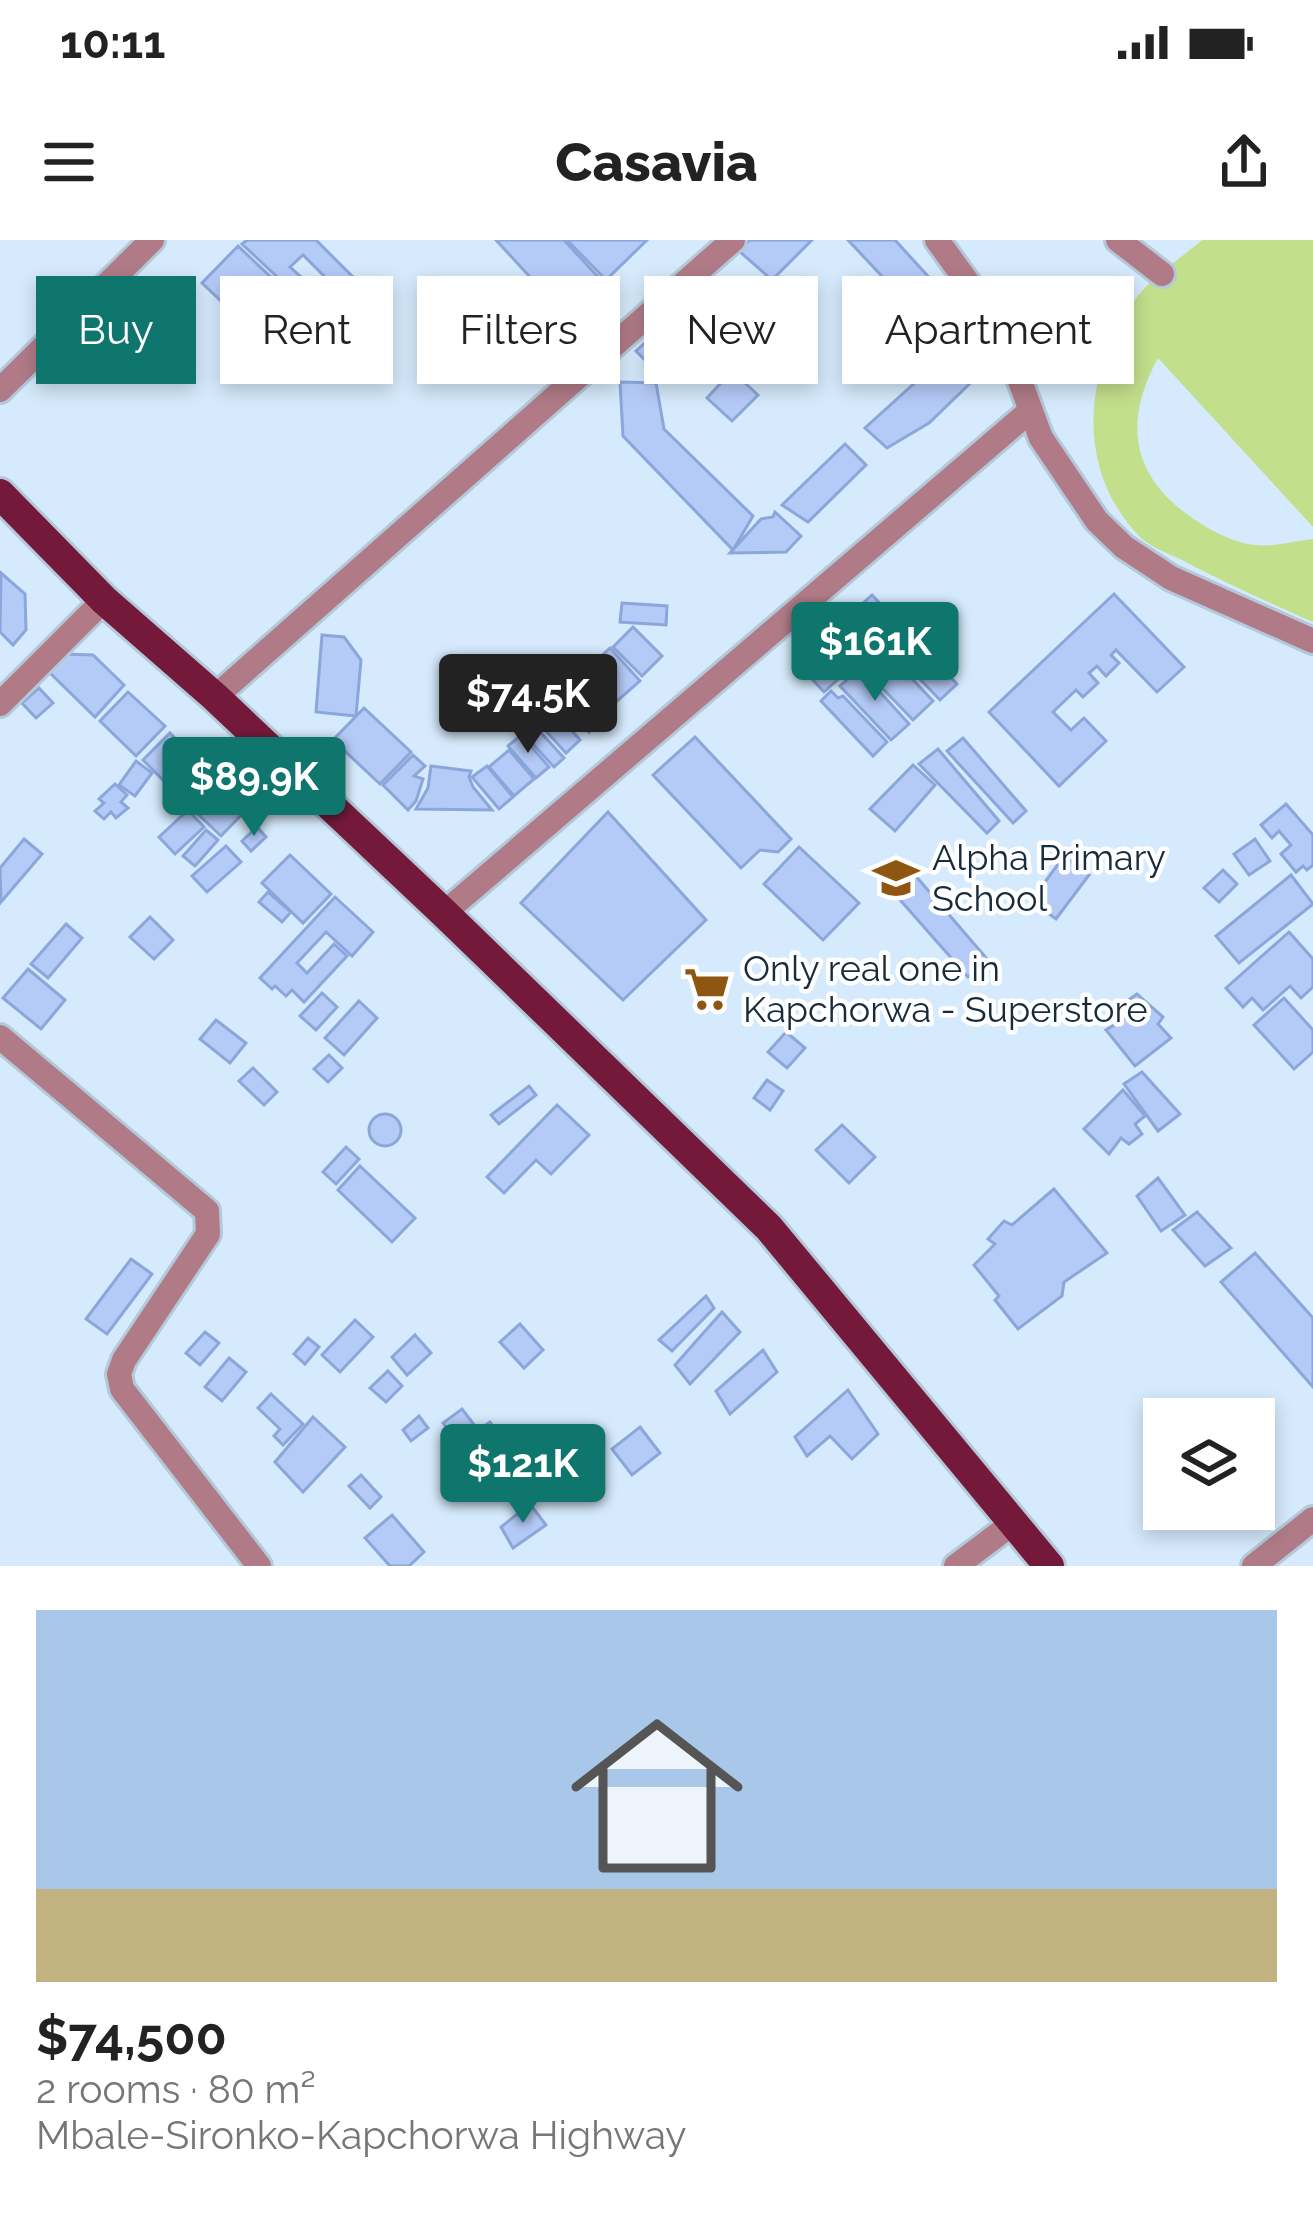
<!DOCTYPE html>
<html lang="en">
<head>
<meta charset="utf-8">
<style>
	body { margin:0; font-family:Raleway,sans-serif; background:#f2f2f2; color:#222; height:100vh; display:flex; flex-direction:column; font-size:45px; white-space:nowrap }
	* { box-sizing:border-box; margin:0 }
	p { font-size:39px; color:#767676 }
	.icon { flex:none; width:66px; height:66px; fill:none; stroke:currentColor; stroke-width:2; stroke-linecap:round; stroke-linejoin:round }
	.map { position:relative; height:1326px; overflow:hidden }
	.side { display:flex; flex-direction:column; background:#fff; flex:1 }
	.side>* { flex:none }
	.hud { position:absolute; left:36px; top:36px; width:1242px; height:108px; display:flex; gap:24px }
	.controls { position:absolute; left:1143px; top:1158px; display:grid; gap:24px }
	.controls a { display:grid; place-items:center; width:132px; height:132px; border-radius:0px; background:#fff; box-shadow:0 6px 18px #0003; font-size:60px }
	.price { position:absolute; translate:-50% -102px; padding:0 27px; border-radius:12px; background:#0f766e; color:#fff; font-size:39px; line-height:78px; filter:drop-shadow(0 3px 6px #0008) }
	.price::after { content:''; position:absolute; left:50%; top:72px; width:36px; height:27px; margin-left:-18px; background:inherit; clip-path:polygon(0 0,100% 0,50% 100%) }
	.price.selected { background:#222; color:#fff }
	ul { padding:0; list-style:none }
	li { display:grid; align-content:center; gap:24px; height:636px; padding:0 36px }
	li span { display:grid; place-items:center; height:372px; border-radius:0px; color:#555 }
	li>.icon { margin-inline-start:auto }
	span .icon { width:216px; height:216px; fill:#fffc; stroke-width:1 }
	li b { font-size:51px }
	.pill { padding:0 42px; border-radius:0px; background:#fff; box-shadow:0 6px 18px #0003; font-size:42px; line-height:108px }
	.pill.selected { background:#0f766e; color:#fff }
	.status { display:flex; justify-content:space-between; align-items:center; height:84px; padding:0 60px; background:#fff; direction:ltr }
	.status svg { height:33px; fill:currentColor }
	header { display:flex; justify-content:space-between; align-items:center; height:156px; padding:0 36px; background:#fff; font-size:54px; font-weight:800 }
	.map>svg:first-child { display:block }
	.green { fill:#c2df8b }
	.building { fill:#b5cbf7; stroke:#8ba6da; stroke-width:3 }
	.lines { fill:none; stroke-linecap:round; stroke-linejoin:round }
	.street-casing { stroke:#b3c8d9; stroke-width:30 }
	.primary-casing { stroke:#b3c8d9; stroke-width:36 }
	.street { stroke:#b07b87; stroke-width:24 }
	.primary { stroke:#75193a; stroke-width:30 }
	.labels { text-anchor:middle; stroke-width:9; stroke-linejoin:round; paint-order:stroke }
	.poi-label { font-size:36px; fill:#162b3c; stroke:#fff; text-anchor:start }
</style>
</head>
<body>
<div class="status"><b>10:11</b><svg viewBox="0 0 49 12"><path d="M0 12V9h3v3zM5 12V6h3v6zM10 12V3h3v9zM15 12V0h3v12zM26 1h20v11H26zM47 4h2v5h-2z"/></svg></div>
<header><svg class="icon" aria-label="menu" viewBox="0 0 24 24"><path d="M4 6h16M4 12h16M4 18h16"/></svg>Casavia<svg class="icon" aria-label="share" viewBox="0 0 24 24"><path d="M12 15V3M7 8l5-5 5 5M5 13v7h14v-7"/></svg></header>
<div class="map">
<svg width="1313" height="1326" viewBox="0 0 1313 1326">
	<rect width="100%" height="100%" fill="#d5eafc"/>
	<path class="green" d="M1202 0H1313V287L1158 118C1122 184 1132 238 1195 280 1212 291 1236 304 1256 305 1274 307 1295 301 1313 299V382C1268 362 1223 342 1180 319 1167 313 1150 307 1140 297 1075 230 1083 133 1134 61 1150 38 1180 19 1202 0Z"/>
	<g class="building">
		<polygon points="247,0 316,0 374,58 358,70 303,15 290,27 348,79 337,93 242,4"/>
		<polygon points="496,0 564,0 599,38 562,72"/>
		<polygon points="567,0 647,0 606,40"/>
		<polygon points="750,0 812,0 772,40 738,10"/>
		<polygon points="848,0 895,0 985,99 988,126 929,183 887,208 865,188 951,110"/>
		<polygon points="238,6 328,91 317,105 263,60 252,71 298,109 287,124 202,43"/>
		<polygon points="698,54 729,79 664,139 636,111"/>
		<polygon points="732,131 758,155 732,181 707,158"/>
		<polygon points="620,142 656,143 664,189 753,276 733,310 623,196"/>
		<polygon points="845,204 866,225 808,282 782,265"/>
		<polygon points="775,272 801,296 786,312 730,313 761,279 773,277"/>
		<polygon points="1,333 25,354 26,390 13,405 0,392"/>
		<polygon points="1114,354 1184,427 1157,452 1116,410 1111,415 1119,423 1106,436 1097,426 1089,433 1098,443 1083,457 1076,450 1053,472 1071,490 1084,478 1106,501 1059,546 989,472"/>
		<polygon points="872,355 899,384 824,452 797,423"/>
		<polygon points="622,363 667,366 666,385 620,382"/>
		<polygon points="901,386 957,444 940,460 884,402"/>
		<polygon points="633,387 662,416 642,436 613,407"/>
		<polygon points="322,395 344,397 361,420 356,476 316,472"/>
		<polygon points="881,406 933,461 913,480 860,425"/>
		<polygon points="610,408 640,441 616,462 586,430"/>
		<polygon points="60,414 93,415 124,445 95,477 44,427"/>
		<polygon points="859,429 909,484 891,500 840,446"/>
		<polygon points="580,431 615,467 589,492 554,455"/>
		<polygon points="39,448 53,463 36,478 22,463"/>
		<polygon points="831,451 838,458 843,456 887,502 873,516 821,461"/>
		<polygon points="128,452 165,486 136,516 100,481"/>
		<polygon points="550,466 580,500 566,513 535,479"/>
		<polygon points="364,468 411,512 380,544 333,500"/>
		<polygon points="532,483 564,518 554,527 522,492"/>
		<polygon points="170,493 208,532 181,558 143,520"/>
		<polygon points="521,495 549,527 536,538 508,506"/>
		<polygon points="695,497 791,599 778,612 760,610 741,628 653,535"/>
		<polygon points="963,498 1026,571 1013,583 947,511"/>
		<polygon points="938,509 999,581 987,593 919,524"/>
		<polygon points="509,510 534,539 514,556 489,527"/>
		<polygon points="413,515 425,526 414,536 423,539 416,561 408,570 383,545"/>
		<polygon points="136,521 152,533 135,556 119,545"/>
		<polygon points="913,525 935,545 895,591 870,569"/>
		<polygon points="431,526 471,531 469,537 473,547 492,570 416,569 428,548"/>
		<polygon points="487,526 513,557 499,569 472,537"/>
		<polygon points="211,533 248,568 221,596 184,561"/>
		<polygon points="115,544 127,555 121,562 128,568 116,578 111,572 104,579 95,571 104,563 99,559"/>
		<polygon points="1286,564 1313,595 1313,625 1307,630 1303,626 1296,632 1281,614 1291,605 1279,591 1272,598 1261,585"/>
		<polygon points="188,570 204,587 175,614 159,597"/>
		<polygon points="608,572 706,680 623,760 521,663"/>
		<polygon points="257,587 266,597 251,611 242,601"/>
		<polygon points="206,590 218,600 195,626 183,616"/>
		<polygon points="24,599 42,614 1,662 0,628"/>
		<polygon points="1255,599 1270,621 1249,635 1234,614"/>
		<polygon points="226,606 241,622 207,652 192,636"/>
		<polygon points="799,607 859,663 823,700 764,644"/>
		<polygon points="290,615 331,654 303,683 262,643"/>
		<polygon points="1064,616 1089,635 1056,679 1031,661"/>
		<polygon points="902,620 988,720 968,737 879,636"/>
		<polygon points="1223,630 1237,644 1219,662 1204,648"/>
		<polygon points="1291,635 1313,664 1239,723 1216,696"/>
		<polygon points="268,652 291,672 282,682 259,662"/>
		<polygon points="335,657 373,692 352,716 326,692 297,723 307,733 334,704 347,716 304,762 292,750 286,756 275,746 272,749 260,738"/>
		<polygon points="150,677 173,700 154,719 130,697"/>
		<polygon points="66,684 82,698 48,738 31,724"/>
		<polygon points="1289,692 1313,719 1313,747 1301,758 1290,746 1263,770 1252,758 1243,767 1226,748"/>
		<polygon points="28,729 65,760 41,789 3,758"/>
		<polygon points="322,753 337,767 316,790 300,776"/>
		<polygon points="1137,754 1163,777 1158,784 1171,798 1135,826 1106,790 1124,779 1116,769"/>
		<polygon points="1284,758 1313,790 1313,812 1294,829 1254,785"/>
		<polygon points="359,761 377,778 344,815 325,798"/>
		<polygon points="216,780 246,803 230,823 200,799"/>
		<polygon points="786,792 805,808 787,828 768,812"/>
		<polygon points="329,815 342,828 328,842 314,829"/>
		<polygon points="253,828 277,852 264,865 239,841"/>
		<polygon points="1142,832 1180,874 1158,891 1124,844"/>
		<polygon points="767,840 783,851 770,870 754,858"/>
		<polygon points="529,846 536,855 499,884 491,875"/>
		<polygon points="1123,850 1145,876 1135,884 1142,894 1129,904 1121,898 1109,914 1084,889"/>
		<polygon points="557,865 589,895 551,934 536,920 504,953 487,937"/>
		<circle cx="385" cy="890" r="16"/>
		<polygon points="842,885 875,917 849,943 816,910"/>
		<polygon points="346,907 359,919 336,944 323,932"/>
		<polygon points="360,926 415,978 392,1002 338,950"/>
		<polygon points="1158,938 1185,975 1161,991 1137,956"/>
		<polygon points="1054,949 1107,1013 1064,1042 1062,1056 1018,1089 995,1060 999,1056 974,1025 995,1004 988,999 1004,981 1012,985"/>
		<polygon points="1197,972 1231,1008 1205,1026 1173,990"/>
		<polygon points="1255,1013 1313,1078 1313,1147 1221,1042"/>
		<polygon points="131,1019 152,1034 107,1094 86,1079"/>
		<polygon points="706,1056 714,1068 672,1111 659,1100"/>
		<polygon points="722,1072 740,1092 690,1144 675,1125"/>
		<polygon points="355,1080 373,1097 340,1132 322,1115"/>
		<polygon points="520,1084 543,1110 524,1128 500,1102"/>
		<polygon points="205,1092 219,1103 200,1125 186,1113"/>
		<polygon points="415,1095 431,1113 407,1135 392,1117"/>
		<polygon points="308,1098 319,1107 305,1124 294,1114"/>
		<polygon points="763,1110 777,1132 730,1174 716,1151"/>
		<polygon points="229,1118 246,1132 222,1161 205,1147"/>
		<polygon points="388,1131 402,1146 386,1162 370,1148"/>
		<polygon points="848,1150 878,1194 852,1219 830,1196 807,1216 795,1197"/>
		<polygon points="271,1154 303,1184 283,1205 274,1196 280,1189 258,1168"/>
		<polygon points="462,1169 478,1190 490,1182 506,1203 476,1226 443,1183"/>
		<polygon points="419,1176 428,1188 411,1201 403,1190"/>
		<polygon points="313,1177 345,1207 303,1252 275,1222"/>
		<polygon points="640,1187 660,1213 632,1235 612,1209"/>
		<polygon points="490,1216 507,1233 480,1260 463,1244"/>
		<polygon points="361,1235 381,1257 370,1268 349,1246"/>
		<polygon points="530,1264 546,1285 513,1308 501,1287"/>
		<polygon points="392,1275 424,1312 409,1326 390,1326 365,1298"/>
	</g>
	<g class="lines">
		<g class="street-casing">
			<g id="street">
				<polyline points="937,0 1000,87 1041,198 1097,281 1124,307 1171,338 1313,401"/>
				<polyline points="1118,0 1162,34"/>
				<polyline points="0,150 152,0"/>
				<polyline points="215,457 733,0"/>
				<polyline points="0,464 104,360"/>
				<polyline points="444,673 1030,171"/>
				<polyline points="0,797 207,971 208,994 124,1120 119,1134 122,1149 259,1326"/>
				<polyline points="956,1326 1013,1283"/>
				<polyline points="1254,1326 1313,1279"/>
			</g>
		</g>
		<g class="primary-casing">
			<polyline id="primary" points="0,254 104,360 215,457 444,673 769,988 1049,1326"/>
		</g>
		<use href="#street" class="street"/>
		<use href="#primary" class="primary"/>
	</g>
	<defs>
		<g id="school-bare" transform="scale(3.6)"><path d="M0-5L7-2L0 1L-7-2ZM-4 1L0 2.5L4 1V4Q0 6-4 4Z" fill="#8f5611" stroke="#fff" stroke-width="2.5" paint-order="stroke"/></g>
		<g id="supermarket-bare" transform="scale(3.6)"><path d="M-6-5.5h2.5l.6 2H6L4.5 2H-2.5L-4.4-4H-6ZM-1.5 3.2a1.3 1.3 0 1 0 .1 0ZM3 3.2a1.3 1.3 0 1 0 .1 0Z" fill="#8f5611" stroke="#fff" stroke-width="2.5" paint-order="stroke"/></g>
	</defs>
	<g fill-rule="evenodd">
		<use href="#school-bare" x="896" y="638"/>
		<use href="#supermarket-bare" x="707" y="749"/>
	</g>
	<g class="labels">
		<g class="poi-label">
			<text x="932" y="630">Alpha Primary<tspan x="932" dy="41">School</tspan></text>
			<text x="743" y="741">Only real one in<tspan x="743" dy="41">Kapchorwa - Superstore</tspan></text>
		</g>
	</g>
</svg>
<div class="controls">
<a><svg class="icon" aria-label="layers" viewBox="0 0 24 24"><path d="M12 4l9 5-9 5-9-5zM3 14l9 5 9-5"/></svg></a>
</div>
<b class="price" style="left:875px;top:464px">$161K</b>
<b class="price selected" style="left:528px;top:516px">$74.5K</b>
<b class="price" style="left:254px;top:599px">$89.9K</b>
<b class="price" style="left:523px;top:1286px">$121K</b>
<div class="hud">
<a class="pill selected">Buy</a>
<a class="pill">Rent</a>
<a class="pill">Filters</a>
<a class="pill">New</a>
<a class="pill">Apartment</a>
</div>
</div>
<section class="side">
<ul>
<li><span style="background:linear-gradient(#a9c7e8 75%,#c2b280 0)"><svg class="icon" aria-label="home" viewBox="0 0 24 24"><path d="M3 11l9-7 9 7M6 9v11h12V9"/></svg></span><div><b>$74,500</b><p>2 rooms · 80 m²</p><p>Mbale-Sironko-Kapchorwa Highway</p></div></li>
</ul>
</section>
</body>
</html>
